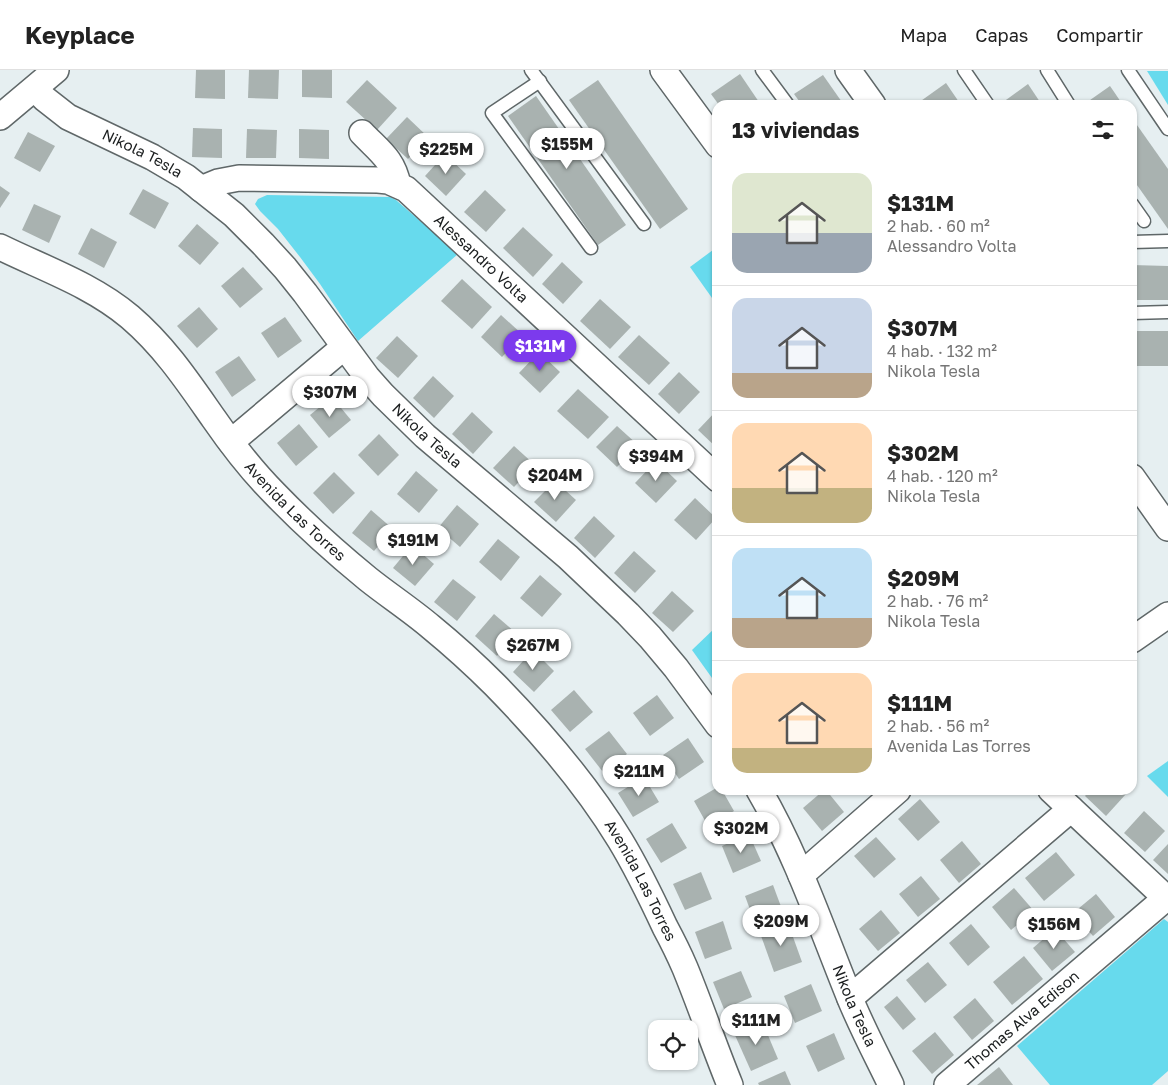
<!DOCTYPE html>
<html lang="es">
<head>
<meta charset="utf-8">
<style>
	body { margin:0; font-family:"Golos Text",sans-serif; background:#f6f6f6; color:#222; height:100vh; display:flex; flex-direction:column; font-size:19px; white-space:nowrap }
	* { box-sizing:border-box; margin:0 }
	p { font-size:16px; color:#767676 }
	.icon { flex:none; width:28px; height:28px; fill:none; stroke:currentColor; stroke-width:2; stroke-linecap:round; stroke-linejoin:round }
	.map { position:relative; flex:1; overflow:hidden }
	.side { position:absolute; left:712px; top:30px; width:425px; height:695px; display:flex; flex-direction:column; background:#fff; border-radius:15px; box-shadow:0 1px 4px #0004 }
	.side>* { flex:none }
	.buttons { position:absolute; left:648px; top:950px; display:grid; gap:10px }
	.buttons a { display:grid; place-items:center; width:50px; height:50px; border-radius:10px; background:#fff; box-shadow:0 1px 4px #0004; font-size:25px }
	.price { position:absolute; translate:-50% -42px; padding:0 11px; border-radius:18px; background:#fff; color:#222; font-size:16px; line-height:32px; filter:drop-shadow(0 1px 2px #0008) }
	.price::after { content:''; position:absolute; left:50%; top:30px; width:15px; height:11px; margin-left:-8px; background:inherit; clip-path:polygon(0 0,100% 0,50% 100%) }
	.price.on { background:#7c3aed; color:#fff }
	ul { padding:0; list-style:none }
	li { display:flex; align-items:center; gap:15px; height:125px; padding:0 20px }
	li+li { border-top:1px solid #e0e0e0 }
	li span { display:grid; place-items:center; flex:none; width:140px; height:100px; border-radius:15px; color:#555 }
	li>.icon { margin-inline-start:auto }
	span .icon { width:60px; height:60px; fill:#fffc; stroke-width:1 }
	li b { font-size:21px }
	h2 { display:flex; justify-content:space-between; align-items:center; height:60px; padding:0 20px; font-size:21px }
	header { display:flex; align-items:center; gap:30px; box-sizing:border-box; height:70px; padding:0 25px; background:#fff; border-bottom:1px solid #e0e0e0 }
	header strong { font-size:24px }
	nav { display:flex; gap:28px; margin-inline-start:auto; font-size:18px }
	.map>svg:first-child { display:block }
	.green { fill:#67daed }
	.building { fill:#a9b2b0 }
	.lines { fill:none; stroke-linecap:round; stroke-linejoin:round }
	.lane-casing { stroke:#5f6768; stroke-width:15 }
	.street-casing { stroke:#5f6768; stroke-width:28 }
	.lane { stroke:#fff; stroke-width:12 }
	.street { stroke:#fff; stroke-width:25 }
	.labels { text-anchor:middle; stroke-width:4; stroke-linejoin:round; paint-order:stroke }
	.street-label { font-size:15px; fill:#1a1d1e; stroke:#f3fcfe }
</style>
</head>
<body>
<header>
<strong>Keyplace</strong>
<nav><a>Mapa</a><a>Capas</a><a>Compartir</a></nav>
</header>
<div class="map">
<svg width="1168" height="1015" viewBox="0 0 1168 1015">
	<rect width="100%" height="100%" fill="#e6eff1"/>
	<g class="green">
		<polygon points="1147,1 1168,1 1168,35"/>
		<polygon points="267,125 390,127 396,130 458,184 358,271 320,214 300,187 278,159 260,141 255,134 258,129"/>
		<polygon points="717,177 717,235 690,197"/>
		<polygon points="717,556 717,615 692,580"/>
		<polygon points="1168,691 1168,727 1147,706"/>
		<polygon points="1164,849 1168,852 1168,1001 1152,1015 1050,1015 1017,976"/>
	</g>
	<g class="building">
		<polygon points="196,0 225,0 225,29 195,28"/>
		<polygon points="249,0 279,0 278,29 248,28"/>
		<polygon points="302,0 332,0 332,28 302,27"/>
		<polygon points="740,4 761,35 719,35 711,24"/>
		<polygon points="823,5 844,35 802,35 794,24"/>
		<polygon points="367,10 397,38 377,60 346,32"/>
		<polygon points="598,10 688,139 660,159 569,30"/>
		<polygon points="946,13 961,35 919,35 918,33"/>
		<polygon points="1028,14 1042,35 999,35"/>
		<polygon points="1110,16 1123,35 1083,35"/>
		<polygon points="536,26 626,155 598,175 508,46"/>
		<polygon points="407,47 428,67 408,89 386,69"/>
		<polygon points="1132,48 1168,99 1168,159 1132,108"/>
		<polygon points="193,58 222,59 222,88 192,87"/>
		<polygon points="247,59 277,60 276,88 246,88"/>
		<polygon points="299,59 329,60 329,89 299,88"/>
		<polygon points="28,62 55,76 40,102 14,88"/>
		<polygon points="445,84 466,104 446,126 425,106"/>
		<polygon points="0,116 10,123 0,138"/>
		<polygon points="143,119 169,133 155,159 129,144"/>
		<polygon points="485,120 506,140 486,162 464,142"/>
		<polygon points="34,134 61,146 49,173 22,160"/>
		<polygon points="197,154 219,173 200,195 178,176"/>
		<polygon points="523,157 553,185 533,207 503,178"/>
		<polygon points="91,158 117,172 104,198 78,184"/>
		<polygon points="562,192 583,212 563,234 542,214"/>
		<polygon points="1132,195 1168,196 1168,230 1132,230"/>
		<polygon points="243,197 263,219 240,238 221,216"/>
		<polygon points="462,209 492,237 472,259 441,231"/>
		<polygon points="600,229 631,257 610,279 580,251"/>
		<polygon points="199,237 218,259 197,278 177,256"/>
		<polygon points="501,245 523,265 502,287 481,267"/>
		<polygon points="285,247 302,271 278,288 261,263"/>
		<rect x="1132" y="261" width="36" height="35"/>
		<polygon points="639,265 670,293 649,315 618,287"/>
		<polygon points="397,266 418,286 398,308 376,288"/>
		<polygon points="539,282 560,302 540,323 519,303"/>
		<polygon points="239,286 256,310 232,327 215,302"/>
		<polygon points="679,302 700,322 679,344 658,324"/>
		<polygon points="433,306 454,326 434,348 413,328"/>
		<polygon points="578,319 609,347 588,369 557,341"/>
		<polygon points="332,327 351,350 329,368 310,345"/>
		<polygon points="718,339 718,379 698,360"/>
		<polygon points="472,342 493,362 473,384 452,364"/>
		<polygon points="299,354 318,377 296,396 277,373"/>
		<polygon points="617,356 638,375 617,397 596,377"/>
		<polygon points="379,364 399,385 378,406 358,385"/>
		<polygon points="514,376 535,395 514,417 493,398"/>
		<polygon points="656,391 677,411 656,433 635,413"/>
		<polygon points="416,401 438,420 419,443 397,424"/>
		<polygon points="334,402 355,423 333,444 313,423"/>
		<polygon points="555,411 576,430 556,452 534,432"/>
		<polygon points="695,428 716,448 696,470 674,450"/>
		<polygon points="457,435 479,454 460,477 438,458"/>
		<polygon points="371,440 393,459 374,481 352,463"/>
		<polygon points="594,446 615,466 595,488 574,468"/>
		<polygon points="498,469 520,487 501,511 479,492"/>
		<polygon points="412,475 434,494 415,516 393,498"/>
		<polygon points="634,481 656,501 635,523 614,503"/>
		<polygon points="540,505 562,524 542,547 520,528"/>
		<polygon points="453,509 476,527 457,551 434,532"/>
		<polygon points="672,521 694,541 673,562 652,543"/>
		<polygon points="494,544 516,563 497,586 475,566"/>
		<polygon points="533,580 554,601 534,622 513,602"/>
		<polygon points="574,620 593,642 570,662 551,640"/>
		<polygon points="657,625 674,648 650,666 633,643"/>
		<polygon points="609,661 627,684 603,702 585,679"/>
		<polygon points="688,668 704,692 679,709 663,685"/>
		<polygon points="644,707 659,732 633,747 618,723"/>
		<polygon points="718,717 718,720 722,720 734,741 708,756 694,731"/>
		<polygon points="824,720 826,720 844,742 822,761 803,738"/>
		<polygon points="1090,720 1122,720 1126,724 1106,746 1085,726"/>
		<polygon points="920,729 940,752 918,771 898,749"/>
		<polygon points="1144,741 1165,761 1145,782 1124,763"/>
		<polygon points="672,753 687,778 661,793 646,769"/>
		<polygon points="749,764 761,791 733,803 722,776"/>
		<polygon points="876,767 896,789 874,808 854,786"/>
		<polygon points="962,771 981,794 959,813 940,790"/>
		<polygon points="1168,774 1168,804 1153,790"/>
		<polygon points="1056,782 1075,805 1044,831 1025,808"/>
		<polygon points="701,802 712,829 685,840 673,814"/>
		<polygon points="921,806 940,829 918,847 899,824"/>
		<polygon points="773,815 783,842 755,853 745,826"/>
		<polygon points="1014,818 1034,841 1011,860 992,837"/>
		<polygon points="1096,824 1115,847 1093,866 1073,843"/>
		<polygon points="881,840 900,863 878,881 859,859"/>
		<polygon points="723,851 732,879 705,889 695,862"/>
		<polygon points="788,853 802,892 774,902 760,863"/>
		<polygon points="971,854 990,877 968,896 949,873"/>
		<polygon points="1055,859 1075,882 1052,901 1033,878"/>
		<polygon points="1024,886 1043,909 1012,935 993,912"/>
		<polygon points="928,892 947,915 925,933 906,910"/>
		<polygon points="741,901 752,927 724,939 713,912"/>
		<polygon points="811,914 822,941 795,953 784,926"/>
		<polygon points="897,926 916,949 903,960 884,937"/>
		<polygon points="975,928 994,951 972,970 953,947"/>
		<polygon points="762,951 778,989 751,1001 734,963"/>
		<polygon points="935,962 954,985 932,1004 912,981"/>
		<polygon points="834,963 845,989 818,1002 806,976"/>
		<polygon points="999,997 1013,1015 977,1015"/>
		<polygon points="785,1001 791,1015 759,1015 758,1013"/>
	</g>
	<g class="lines">
		<g class="lane-casing">
			<g id="lane">
				<polyline points="531,0 644,154"/>
				<polyline points="762,0 788,35"/>
				<polyline points="964,0 988,35"/>
				<polyline points="1047,0 1069,35"/>
				<polyline points="1128,0 1168,59"/>
				<polyline points="540,11 492,43 591,178"/>
				<polyline points="1132,134 1144,151"/>
				<polyline points="1132,172 1168,171"/>
				<polyline points="1132,243 1168,242"/>
			</g>
		</g>
		<g class="street-casing">
			<g id="street">
				<polyline points="663,0 718,75"/>
				<polyline points="848,0 873,35"/>
				<path id="s1" d="M35 19 45 29 68 47 152 87 186 107 234 145 263 174 285 198 305 223 367 307 383 325 425 366 568 487 628 544 650 567 676 598 718 655"/>
				<polyline points="0,47 56,0"/>
				<path d="M362 63C379 81 393 89 398 115"/>
				<path id="s2" d="M201 119 218 112 239 108 378 110 388 111 406 119 718 409"/>
				<path id="s3" d="M0 177C45 199 92 215 130 247 165 277 188 312 214 349 232 375 252 401 275 424 304 454 335 482 368 509 388 525 411 540 431 557 453 575 475 595 495 615 541 662 586 714 620 770 637 798 651 827 665 857 672 870 679 884 685 898 701 937 714 976 730 1015"/>
				<polyline points="231,372 344,277"/>
				<polyline points="1132,407 1168,458"/>
				<polyline points="1132,570 1168,545"/>
				<path id="s4" d="M759 720C797 785 821 857 849 926 861 956 877 986 891 1015"/>
				<polyline points="1051,720 1168,830"/>
				<polyline points="801,805 898,720"/>
				<polyline points="850,928 1071,739"/>
				<path id="s5" d="M947 1015 1166 828"/>
			</g>
		</g>
		<use href="#lane" class="lane"/>
		<use href="#street" class="street"/>
	</g>
	<g class="labels">
		<g class="street-label">
			<text dy="5" stroke="none"><textPath href="#s1" startOffset="126">Nikola Tesla</textPath></text>
			<text dy="5" stroke="none"><textPath href="#s2" startOffset="311">Alessandro Volta</textPath></text>
			<text dy="5" stroke="none"><textPath href="#s1" startOffset="531">Nikola Tesla</textPath></text>
			<text dy="5" stroke="none"><textPath href="#s3" startOffset="404">Avenida Las Torres</textPath></text>
			<text dy="5" stroke="none"><textPath href="#s3" startOffset="914">Avenida Las Torres</textPath></text>
			<text dy="5" stroke="none"><textPath href="#s4" startOffset="236">Nikola Tesla</textPath></text>
			<text dy="5" stroke="none"><textPath href="#s5" startOffset="99">Thomas Alva Edison</textPath></text>
		</g>
	</g>
</svg>
<div class="buttons">
<a><svg class="icon" aria-label="locate" viewBox="0 0 24 24"><circle cx="12" cy="12" r="6"/><path d="M12 2v4M12 18v4M2 12h4M18 12h4"/></svg></a>
</div>
<b class="price" style="left:567px;top:100px">$155M</b>
<b class="price" style="left:446px;top:105px">$225M</b>
<b class="price on" style="left:540px;top:302px">$131M</b>
<b class="price" style="left:330px;top:348px">$307M</b>
<b class="price" style="left:656px;top:412px">$394M</b>
<b class="price" style="left:555px;top:431px">$204M</b>
<b class="price" style="left:413px;top:496px">$191M</b>
<b class="price" style="left:533px;top:601px">$267M</b>
<b class="price" style="left:639px;top:727px">$211M</b>
<b class="price" style="left:741px;top:784px">$302M</b>
<b class="price" style="left:781px;top:877px">$209M</b>
<b class="price" style="left:1054px;top:880px">$156M</b>
<b class="price" style="left:756px;top:976px">$111M</b>
<section class="side">
<h2>13 viviendas<svg class="icon" aria-label="filters" viewBox="0 0 24 24"><path d="M4 7h16M4 17h16"/><circle cx="9" cy="7" r="2"/><circle cx="15" cy="17" r="2"/></svg></h2>
<ul>
<li><span style="background:linear-gradient(#dfe7d0 60%,#9aa5b1 0)"><svg class="icon" aria-label="home" viewBox="0 0 24 24"><path d="M3 11l9-7 9 7M6 9v11h12V9"/></svg></span><div><b>$131M</b><p>2 hab. · 60 m²</p><p>Alessandro Volta</p></div></li>
<li><span style="background:linear-gradient(#c9d6e8 75%,#b9a48a 0)"><svg class="icon" aria-label="home" viewBox="0 0 24 24"><path d="M3 11l9-7 9 7M6 9v11h12V9"/></svg></span><div><b>$307M</b><p>4 hab. · 132 m²</p><p>Nikola Tesla</p></div></li>
<li><span style="background:linear-gradient(#ffd9b3 65%,#c2b280 0)"><svg class="icon" aria-label="home" viewBox="0 0 24 24"><path d="M3 11l9-7 9 7M6 9v11h12V9"/></svg></span><div><b>$302M</b><p>4 hab. · 120 m²</p><p>Nikola Tesla</p></div></li>
<li><span style="background:linear-gradient(#bfe0f5 70%,#b9a48a 0)"><svg class="icon" aria-label="home" viewBox="0 0 24 24"><path d="M3 11l9-7 9 7M6 9v11h12V9"/></svg></span><div><b>$209M</b><p>2 hab. · 76 m²</p><p>Nikola Tesla</p></div></li>
<li><span style="background:linear-gradient(#ffd9b3 75%,#c2b280 0)"><svg class="icon" aria-label="home" viewBox="0 0 24 24"><path d="M3 11l9-7 9 7M6 9v11h12V9"/></svg></span><div><b>$111M</b><p>2 hab. · 56 m²</p><p>Avenida Las Torres</p></div></li>
</ul>
</section>
</div>
</body>
</html>
